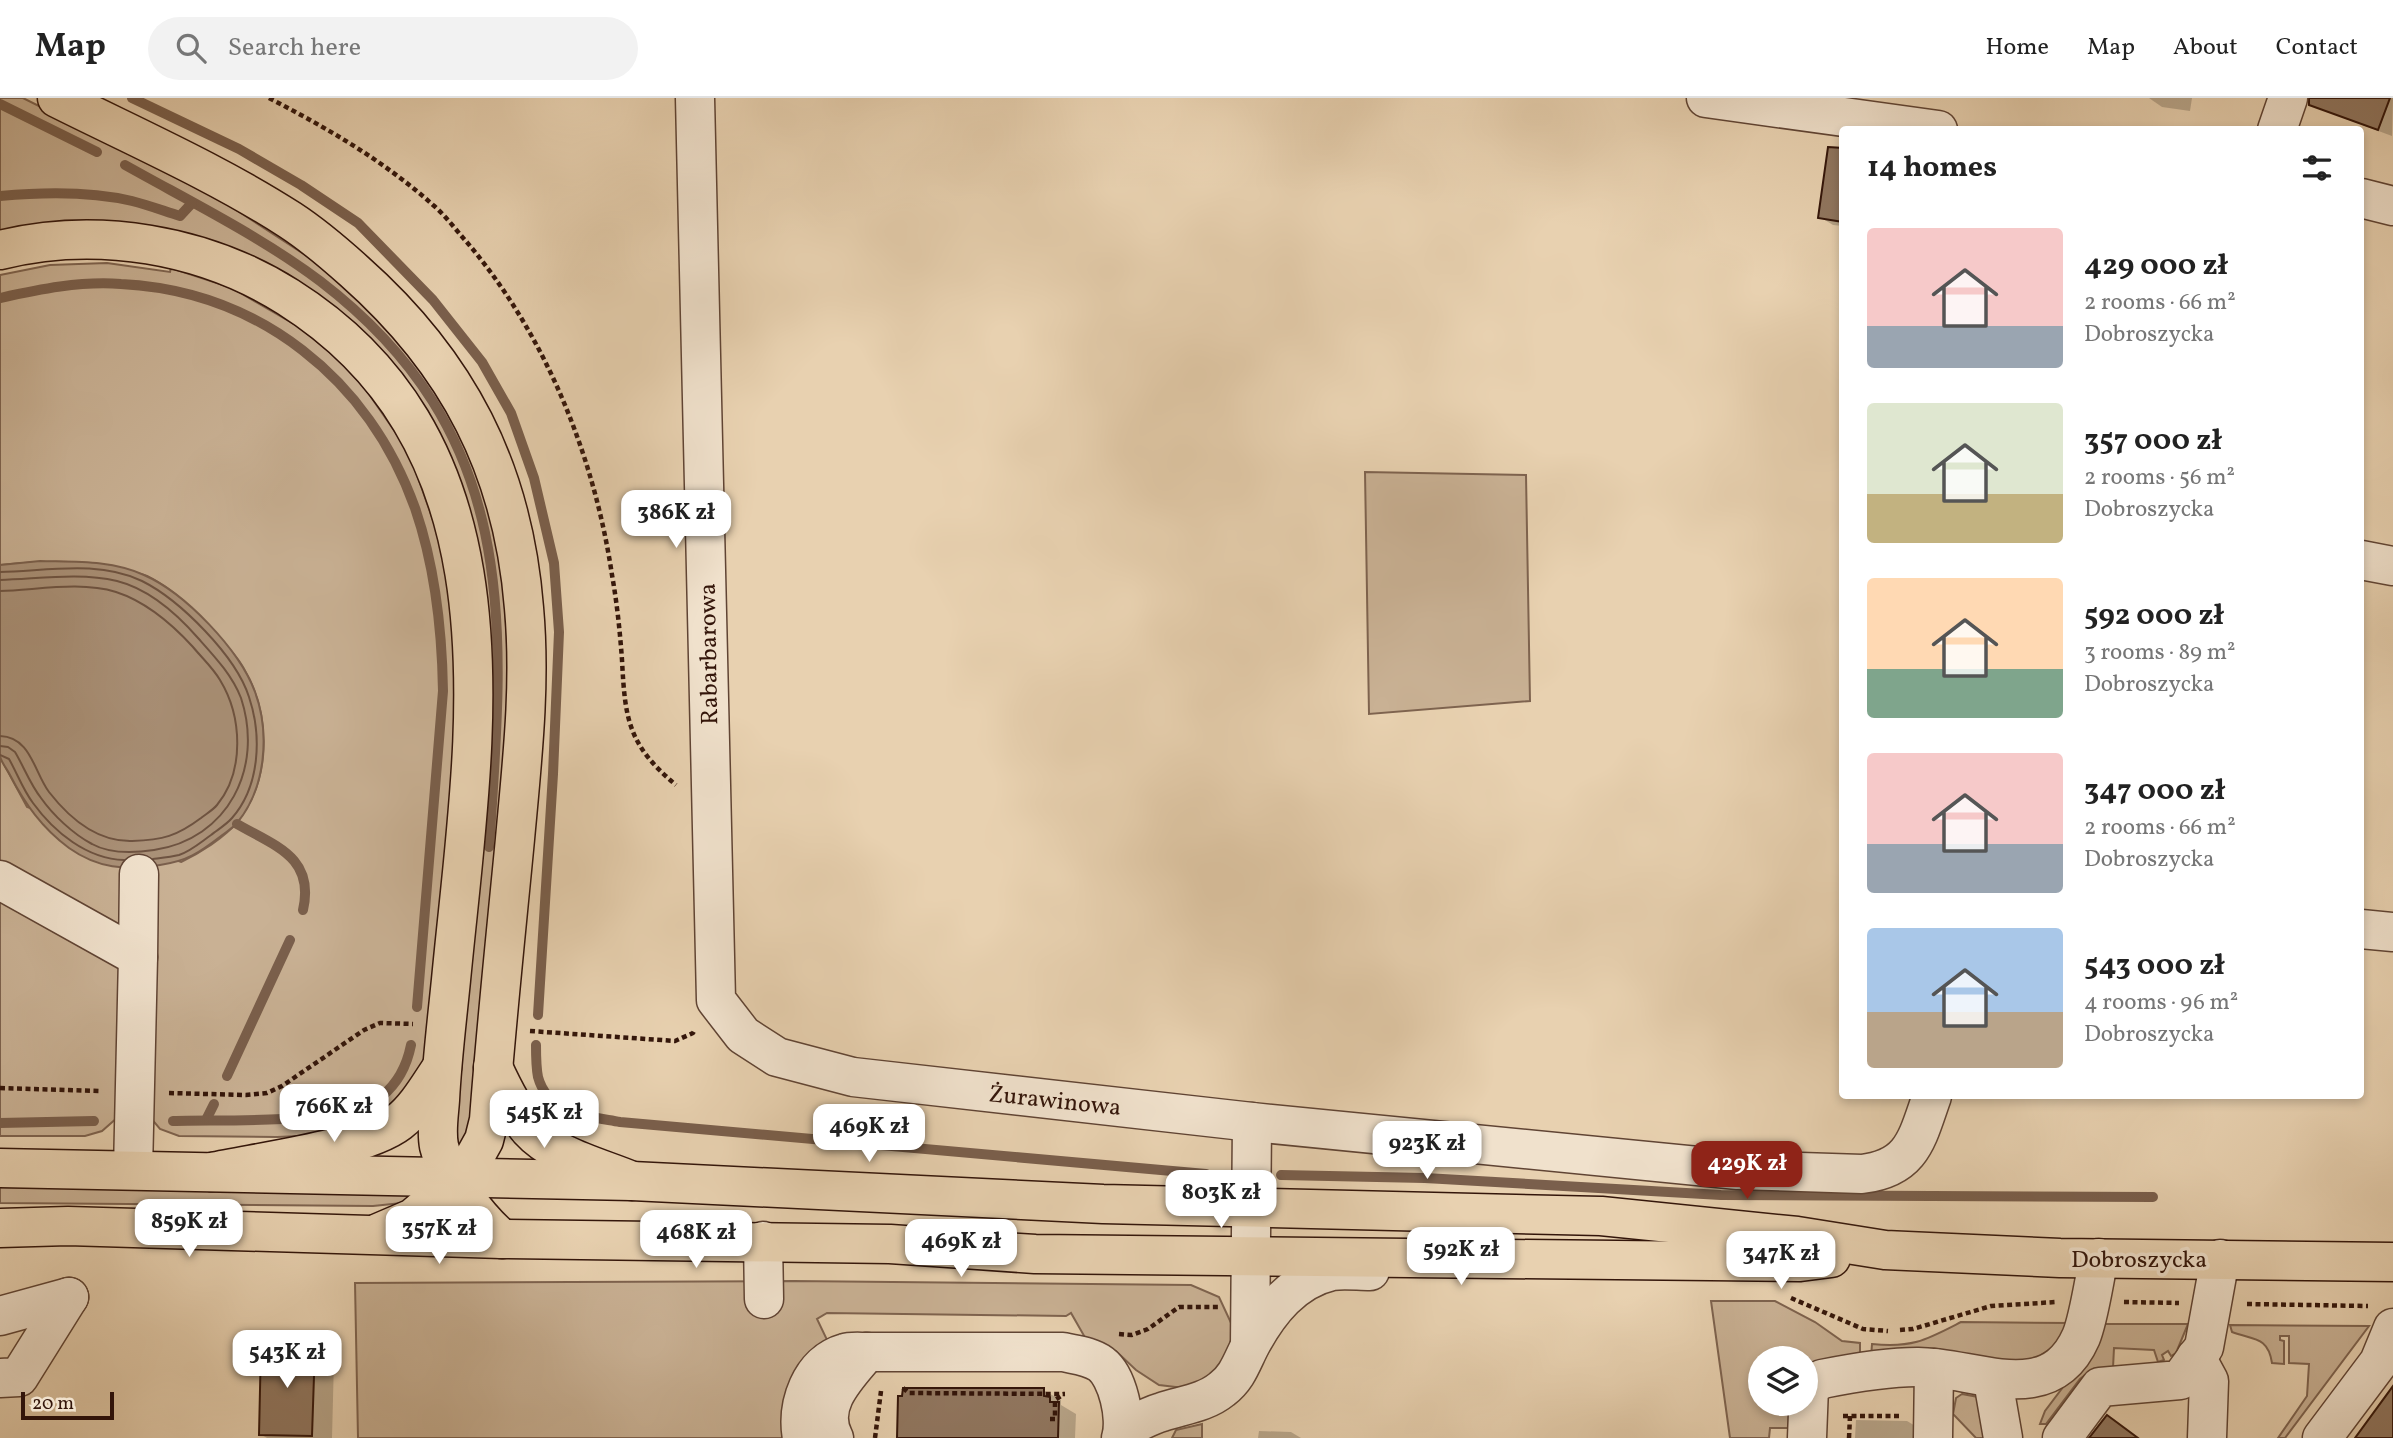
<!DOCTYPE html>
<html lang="en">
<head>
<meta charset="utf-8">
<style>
	body { margin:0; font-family:Vollkorn,serif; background:#f2f2f2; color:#222; height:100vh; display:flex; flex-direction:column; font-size:26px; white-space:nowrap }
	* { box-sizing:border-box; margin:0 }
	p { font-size:23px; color:#767676 }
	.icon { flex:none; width:38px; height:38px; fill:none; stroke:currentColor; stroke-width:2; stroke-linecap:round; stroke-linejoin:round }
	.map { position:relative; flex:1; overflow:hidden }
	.details { position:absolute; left:1839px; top:28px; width:525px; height:973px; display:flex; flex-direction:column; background:#fff; border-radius:7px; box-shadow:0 4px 10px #0003 }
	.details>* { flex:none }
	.buttons { position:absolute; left:1748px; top:1248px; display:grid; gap:14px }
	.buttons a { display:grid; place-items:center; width:70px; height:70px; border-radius:50%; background:#fff; box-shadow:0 4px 10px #0003; font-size:35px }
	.scale { position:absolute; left:21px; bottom:18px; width:93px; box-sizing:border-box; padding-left:7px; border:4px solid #33150a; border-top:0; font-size:19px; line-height:24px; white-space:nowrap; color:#33150a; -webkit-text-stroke:5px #f0e1cc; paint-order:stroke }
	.price { position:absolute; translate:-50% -60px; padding:0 16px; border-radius:14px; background:#fff; color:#222; font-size:23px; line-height:46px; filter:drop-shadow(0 2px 4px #0008) }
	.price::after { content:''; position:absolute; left:50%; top:42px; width:21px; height:16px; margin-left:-10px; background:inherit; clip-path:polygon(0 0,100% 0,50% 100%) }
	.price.active { background:#8f2418; color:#fff }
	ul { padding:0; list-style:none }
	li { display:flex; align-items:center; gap:21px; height:175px; padding:0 28px }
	li span { display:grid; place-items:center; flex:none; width:196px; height:140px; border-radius:7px; color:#555 }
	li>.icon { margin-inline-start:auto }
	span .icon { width:84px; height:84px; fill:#fffc; stroke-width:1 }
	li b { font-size:30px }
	h2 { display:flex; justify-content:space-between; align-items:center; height:84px; padding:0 28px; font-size:30px }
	header { display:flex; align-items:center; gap:42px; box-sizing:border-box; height:98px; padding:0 35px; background:#fff; border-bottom:2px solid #e0e0e0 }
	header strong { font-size:33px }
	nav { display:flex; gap:38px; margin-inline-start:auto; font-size:24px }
	.search { width:490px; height:63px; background:#f2f2f2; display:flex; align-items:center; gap:18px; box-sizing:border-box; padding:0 24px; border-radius:38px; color:#767676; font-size:26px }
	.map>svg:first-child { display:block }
	.green { fill:#c9b194; stroke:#7e634f; stroke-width:2 }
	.water { fill:#aa9178; stroke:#7a5f4c; stroke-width:2 }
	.shadow { fill:#0003 }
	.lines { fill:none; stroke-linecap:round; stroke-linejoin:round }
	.shore { stroke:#6e5341; stroke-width:2 }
	.stream { stroke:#7a5f4c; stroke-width:10 }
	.building { fill:#917760; stroke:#33150a; stroke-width:2 }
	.minor-casing { stroke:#604434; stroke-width:41 }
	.major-casing { stroke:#33150a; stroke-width:41 }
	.highway-casing { stroke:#33150a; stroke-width:41 }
	.path { stroke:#33150a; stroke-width:4.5; stroke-dasharray:5 3.5; stroke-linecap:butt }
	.minor { stroke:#f0e1cc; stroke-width:38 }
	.major { stroke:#e8d1b0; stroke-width:38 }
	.highway { stroke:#e8d1b0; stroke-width:38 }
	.labels { text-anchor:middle; stroke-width:7; stroke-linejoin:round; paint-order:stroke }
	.street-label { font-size:24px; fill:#33150a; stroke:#f0e1cc }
</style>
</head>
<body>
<header>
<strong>Map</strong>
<div class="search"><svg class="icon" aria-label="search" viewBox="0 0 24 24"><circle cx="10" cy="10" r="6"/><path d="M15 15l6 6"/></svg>Search here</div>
<nav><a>Home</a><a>Map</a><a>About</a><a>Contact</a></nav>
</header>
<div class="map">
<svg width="2393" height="1340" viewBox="0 0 2393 1340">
	<rect width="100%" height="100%" fill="#e8d1b0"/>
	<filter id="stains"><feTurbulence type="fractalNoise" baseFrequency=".00286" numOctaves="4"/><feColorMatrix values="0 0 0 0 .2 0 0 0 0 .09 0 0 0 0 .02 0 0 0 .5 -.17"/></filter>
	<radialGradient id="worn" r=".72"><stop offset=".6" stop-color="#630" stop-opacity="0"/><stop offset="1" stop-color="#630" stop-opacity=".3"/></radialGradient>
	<g class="green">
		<polygon points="0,0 23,0 125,51 227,106 333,175 417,261 472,355 502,460 510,598 473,1028 456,1053 473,434 295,187 0,138"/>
		<path d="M107 165 170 174 171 170 232 190 299 229 337 260 364 289 409 354 447 462 460 599 433 911 423 968 389 1012 320 1037 277 1039 179 1038 160 1031 150 1019H118L102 1033 85 1038H0V659L27 709 181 764C198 756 226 739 237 724 272 681 271 615 243 569 235 555 223 544 212 532 194 511 173 491 147 478 139 475 130 473 121 471 81 461 41 463 0 467V177L50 167Z"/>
		<polygon points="1365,374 1526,377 1530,603 1369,616"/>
		<polygon points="0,1089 417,1094 402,1105 373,1108 0,1105"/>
		<polygon points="793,1183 1191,1187 1219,1199 1232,1227 1232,1241 1222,1266 1205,1281 1184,1290 1159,1287 1136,1272 1116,1253 1087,1243 1071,1215 1066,1218 827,1215 817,1221 829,1246 793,1340 358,1340 355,1185"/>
		<polygon points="1711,1203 1775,1203 1815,1224 1842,1243 1860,1245 1860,1260 1806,1268 1806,1260 1760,1260 1760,1306 1794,1306 1793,1330 1770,1330 1769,1340 1730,1340"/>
		<path d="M1961 1224 2069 1225 2059 1245 2031 1264 2009 1265 1935 1251 1871 1260 1872 1246C1913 1250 1926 1242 1961 1224Z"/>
		<polygon points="2104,1226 2188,1226 2176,1255 2171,1258 2168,1253 2162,1257 2164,1262 2158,1264 2154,1252 2114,1250 2113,1270 2088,1275 2080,1281 2046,1326 2040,1326 2045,1313 2088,1256"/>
		<path d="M2230 1227 2369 1228 2285 1340H2278L2307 1298 2309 1266 2289 1265V1238H2280V1242L2284 1243V1266L2272 1265C2268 1238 2253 1242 2232 1234Z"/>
		<polygon points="1962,1296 1978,1299 1994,1340 1976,1340 1953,1316 1956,1300"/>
		<polygon points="1202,1326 1202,1340 1172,1340 1176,1332"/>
	</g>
	<path class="water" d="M40 463C75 464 111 462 144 477 185 495 239 551 255 594 270 635 266 690 237 725 233 730 226 734 221 738 199 755 187 763 160 767 126 773 97 770 69 750 42 730 25 706 10 677 7 671 1 664 0 658 0 642 0 621 0 605 0 559 0 513 0 467Z"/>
	<g class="shadow">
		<polygon points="2149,0 2192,0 2190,13 2162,9"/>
		<polygon points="2338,0 2393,0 2392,38 2346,21 2333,14"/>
		<polygon points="1843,84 1843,128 1833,127 1820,119"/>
		<polygon points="314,1250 334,1262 332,1340 267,1340 260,1336"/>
		<polygon points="1043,1292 1061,1302 1061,1307 1076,1316 1075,1340 899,1340"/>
		<polygon points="1856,1322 1907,1323 1927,1335 1927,1340 1855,1340"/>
		<polygon points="1259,1333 1291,1334 1301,1340 1258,1340"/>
	</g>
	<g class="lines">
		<g class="shore">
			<path d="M0 474C47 473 98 462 142 483 180 502 236 558 249 599 262 638 260 688 232 720 226 727 217 732 211 737 201 744 191 753 179 757 171 759 161 760 153 761"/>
			<path d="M0 482C38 481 79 474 117 483 149 491 177 516 198 540 215 559 232 577 241 600 264 670 228 741 154 752 134 755 110 756 92 746 73 736 53 717 41 700 30 686 24 669 15 654L8 649 0 648"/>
			<path d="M0 493C37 492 80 483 116 494 147 504 172 526 193 549 202 560 213 570 220 582 242 618 245 673 217 707 213 712 206 716 201 720 177 738 163 742 132 743 97 744 70 721 49 694 34 674 31 639 0 638"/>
			<path d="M0 657 9 661C17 675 23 692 33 705 54 734 87 761 124 762"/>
		</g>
		<g class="stream">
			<polyline points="132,0 239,51 301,87 358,125 433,202 482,264 511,315 534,380 554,465 559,534 553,676 538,917"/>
			<polyline points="0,6 97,54"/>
			<path d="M125 67C191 104 260 138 320 183 521 337 505 523 489 749"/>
			<path d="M0 98C43 94 90 93 132 103 148 107 164 113 180 118L192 105"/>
			<path d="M0 200C40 191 80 183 121 186 259 193 369 281 415 410 435 468 442 531 443 593L417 909"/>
			<path d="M237 726C275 748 315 759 303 812"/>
			<path d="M536 947C536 957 536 969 538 979 548 1016 588 1018 620 1024L1206 1076"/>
			<polyline points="227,978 290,842"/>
			<polyline points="206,1022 214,1006"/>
			<path d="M173 1023C224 1021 342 1028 382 998 398 985 407 967 411 947"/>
			<polyline points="0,1025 94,1023"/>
			<polyline points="1281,1077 1425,1080 1721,1097 2153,1099"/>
		</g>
	</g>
	<g class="building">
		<polygon points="2309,0 2390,0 2378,32 2309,7"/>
		<polygon points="1828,49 1843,50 1843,124 1818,120"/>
		<polygon points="261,1247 315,1248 312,1338 259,1337"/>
		<polygon points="2393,1288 2393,1340 2355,1340"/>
		<polygon points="903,1290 1044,1290 1044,1298 1050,1299 1050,1304 1059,1304 1058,1340 897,1340 898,1298 902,1298"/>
		<polygon points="2107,1317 2138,1340 2089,1340"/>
	</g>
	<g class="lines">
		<g class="minor-casing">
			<g id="minor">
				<path d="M695 0 716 902 743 937 777 959 853 979 1252 1024 1738 1072 1862 1076C1913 1070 1917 1040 1932 998"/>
				<polyline points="1706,0 1938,32"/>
				<polyline points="2277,32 2288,0"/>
				<polyline points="2361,100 2393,108"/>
				<polyline points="2361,462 2393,468"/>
				<polyline points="0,782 138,859 133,1072"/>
				<polyline points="2361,831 2393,834"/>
				<polyline points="138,859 139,776"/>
				<polyline points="763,1143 764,1201"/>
				<polyline points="0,1218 69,1199"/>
				<polyline points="1250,1247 1252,1024"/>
				<polyline points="2196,1259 2209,1283 2207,1340"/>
				<polyline points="0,1280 19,1279 69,1199"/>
				<polyline points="1996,1281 1995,1294 2003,1340"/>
				<path d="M1123 1332C1136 1325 1148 1318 1162 1314 1183 1307 1205 1305 1222 1291 1238 1279 1242 1263 1251 1246 1269 1213 1293 1182 1332 1173 1344 1171 1358 1173 1370 1173"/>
				<path d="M802 1340C796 1307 810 1265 845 1255 851 1253 860 1254 867 1254H1063C1076 1257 1090 1258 1101 1266 1118 1279 1127 1321 1121 1340"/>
				<path d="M834 1340C816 1307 848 1277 867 1254"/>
				<path d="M1807 1340 1809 1289 1822 1281C1852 1275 1886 1269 1917 1269 1973 1268 2049 1312 2081 1239 2089 1220 2094 1182 2099 1160"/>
				<polyline points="1933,1340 1934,1270"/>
				<polyline points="2062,1340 2100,1289 2180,1282 2204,1249 2220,1161"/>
				<polyline points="2322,1340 2379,1264 2393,1230"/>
			</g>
		</g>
		<g class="major-casing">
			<g id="major">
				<polyline points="0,1070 632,1083 1103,1106 1601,1118 1797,1138 1885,1152 2060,1160 2393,1164"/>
				<polyline points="0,1130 68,1128 502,1141 890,1146 1035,1156 1800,1164 1831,1160"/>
			</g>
		</g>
		<g class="highway-casing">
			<g id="highway">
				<path d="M57 0C135 39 217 75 290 122 313 137 334 155 354 173 458 265 513 371 524 510 531 587 522 664 515 741 506 835 496 928 489 1022L484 1042 474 1060 433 1103 413 1120 378 1135"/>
				<path d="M0 152C97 128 204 146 288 199 530 352 474 641 451 882 447 922 442 962 440 1002 439 1017 436 1033 439 1048 447 1080 478 1120 502 1141"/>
				<path d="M493 969C503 991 514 1013 529 1031 554 1059 599 1069 632 1083"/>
				<path d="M212 1074C258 1064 364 1051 399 1024 417 1010 429 988 442 969"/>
			</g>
		</g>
		<g class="path">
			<path d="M269 0C327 30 384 63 433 107 445 117 455 131 465 142 545 235 594 357 612 477 617 505 620 534 622 562 625 621 628 647 676 687"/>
			<polyline points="530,933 675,943 693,935 695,931"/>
			<polyline points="0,990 101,993"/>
			<polyline points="169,995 246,997 267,995 282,988 364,932 380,925 413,926"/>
			<polyline points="1791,1200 1863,1231 1888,1233"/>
			<polyline points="2124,1204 2179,1205"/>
			<polyline points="2247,1206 2368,1208"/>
			<polyline points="1900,1232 1913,1231 1991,1208 2056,1204"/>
			<polyline points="1119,1236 1132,1237 1148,1231 1179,1209 1218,1209"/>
			<polyline points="903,1290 909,1295 1065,1296"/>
			<polyline points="1843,1318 1901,1318"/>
			<polyline points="1050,1321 1055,1321 1055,1302 1064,1296"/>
			<polyline points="875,1340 881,1293"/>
			<polyline points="1849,1340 1850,1318"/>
		</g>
		<use href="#minor" class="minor"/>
		<use href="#major" class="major"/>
		<use href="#highway" class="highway"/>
	</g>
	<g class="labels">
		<g class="street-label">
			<text transform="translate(708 556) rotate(-91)" y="8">Rabarbarowa</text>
			<text transform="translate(1055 1002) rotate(6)" y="8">Żurawinowa</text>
			<text x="2139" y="1169">Dobroszycka</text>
		</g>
	</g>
	<rect width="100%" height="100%" filter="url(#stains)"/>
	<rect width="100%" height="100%" fill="url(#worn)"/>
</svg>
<div class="buttons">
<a><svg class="icon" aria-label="layers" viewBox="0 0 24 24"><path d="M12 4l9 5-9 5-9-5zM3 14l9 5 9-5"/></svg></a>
</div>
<div class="scale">20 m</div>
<b class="price" style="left:676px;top:452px">386K zł</b>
<b class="price" style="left:334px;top:1046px">766K zł</b>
<b class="price" style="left:544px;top:1052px">545K zł</b>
<b class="price" style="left:869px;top:1066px">469K zł</b>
<b class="price" style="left:1427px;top:1083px">923K zł</b>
<b class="price active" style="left:1747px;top:1103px">429K zł</b>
<b class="price" style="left:1221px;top:1132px">803K zł</b>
<b class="price" style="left:189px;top:1161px">859K zł</b>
<b class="price" style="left:439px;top:1168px">357K zł</b>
<b class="price" style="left:696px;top:1172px">468K zł</b>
<b class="price" style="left:961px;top:1181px">469K zł</b>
<b class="price" style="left:1461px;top:1189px">592K zł</b>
<b class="price" style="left:1781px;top:1193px">347K zł</b>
<b class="price" style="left:287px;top:1292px">543K zł</b>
<section class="details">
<h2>14 homes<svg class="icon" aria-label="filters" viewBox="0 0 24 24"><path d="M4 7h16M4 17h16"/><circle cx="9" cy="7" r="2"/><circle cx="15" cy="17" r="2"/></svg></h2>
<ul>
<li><span style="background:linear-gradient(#f6c9c9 70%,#9aa5b1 0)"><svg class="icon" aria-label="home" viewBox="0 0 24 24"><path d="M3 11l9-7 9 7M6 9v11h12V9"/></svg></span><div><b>429 000 zł</b><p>2 rooms · 66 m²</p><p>Dobroszycka</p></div></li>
<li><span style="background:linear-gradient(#dfe7d0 65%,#c2b280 0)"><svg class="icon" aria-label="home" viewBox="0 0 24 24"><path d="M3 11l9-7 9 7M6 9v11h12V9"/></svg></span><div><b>357 000 zł</b><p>2 rooms · 56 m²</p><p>Dobroszycka</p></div></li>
<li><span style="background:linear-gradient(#ffd9b3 65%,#7fa58c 0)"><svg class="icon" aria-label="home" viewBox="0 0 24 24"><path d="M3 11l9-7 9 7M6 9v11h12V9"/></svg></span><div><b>592 000 zł</b><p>3 rooms · 89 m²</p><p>Dobroszycka</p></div></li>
<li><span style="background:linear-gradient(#f6c9c9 65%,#9aa5b1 0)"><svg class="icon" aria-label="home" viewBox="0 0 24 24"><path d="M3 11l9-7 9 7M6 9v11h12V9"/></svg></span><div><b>347 000 zł</b><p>2 rooms · 66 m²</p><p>Dobroszycka</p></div></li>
<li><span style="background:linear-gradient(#a9c7e8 60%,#b9a48a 0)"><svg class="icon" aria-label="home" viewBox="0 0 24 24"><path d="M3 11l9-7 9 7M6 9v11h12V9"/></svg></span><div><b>543 000 zł</b><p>4 rooms · 96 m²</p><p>Dobroszycka</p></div></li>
</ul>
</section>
</div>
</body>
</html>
